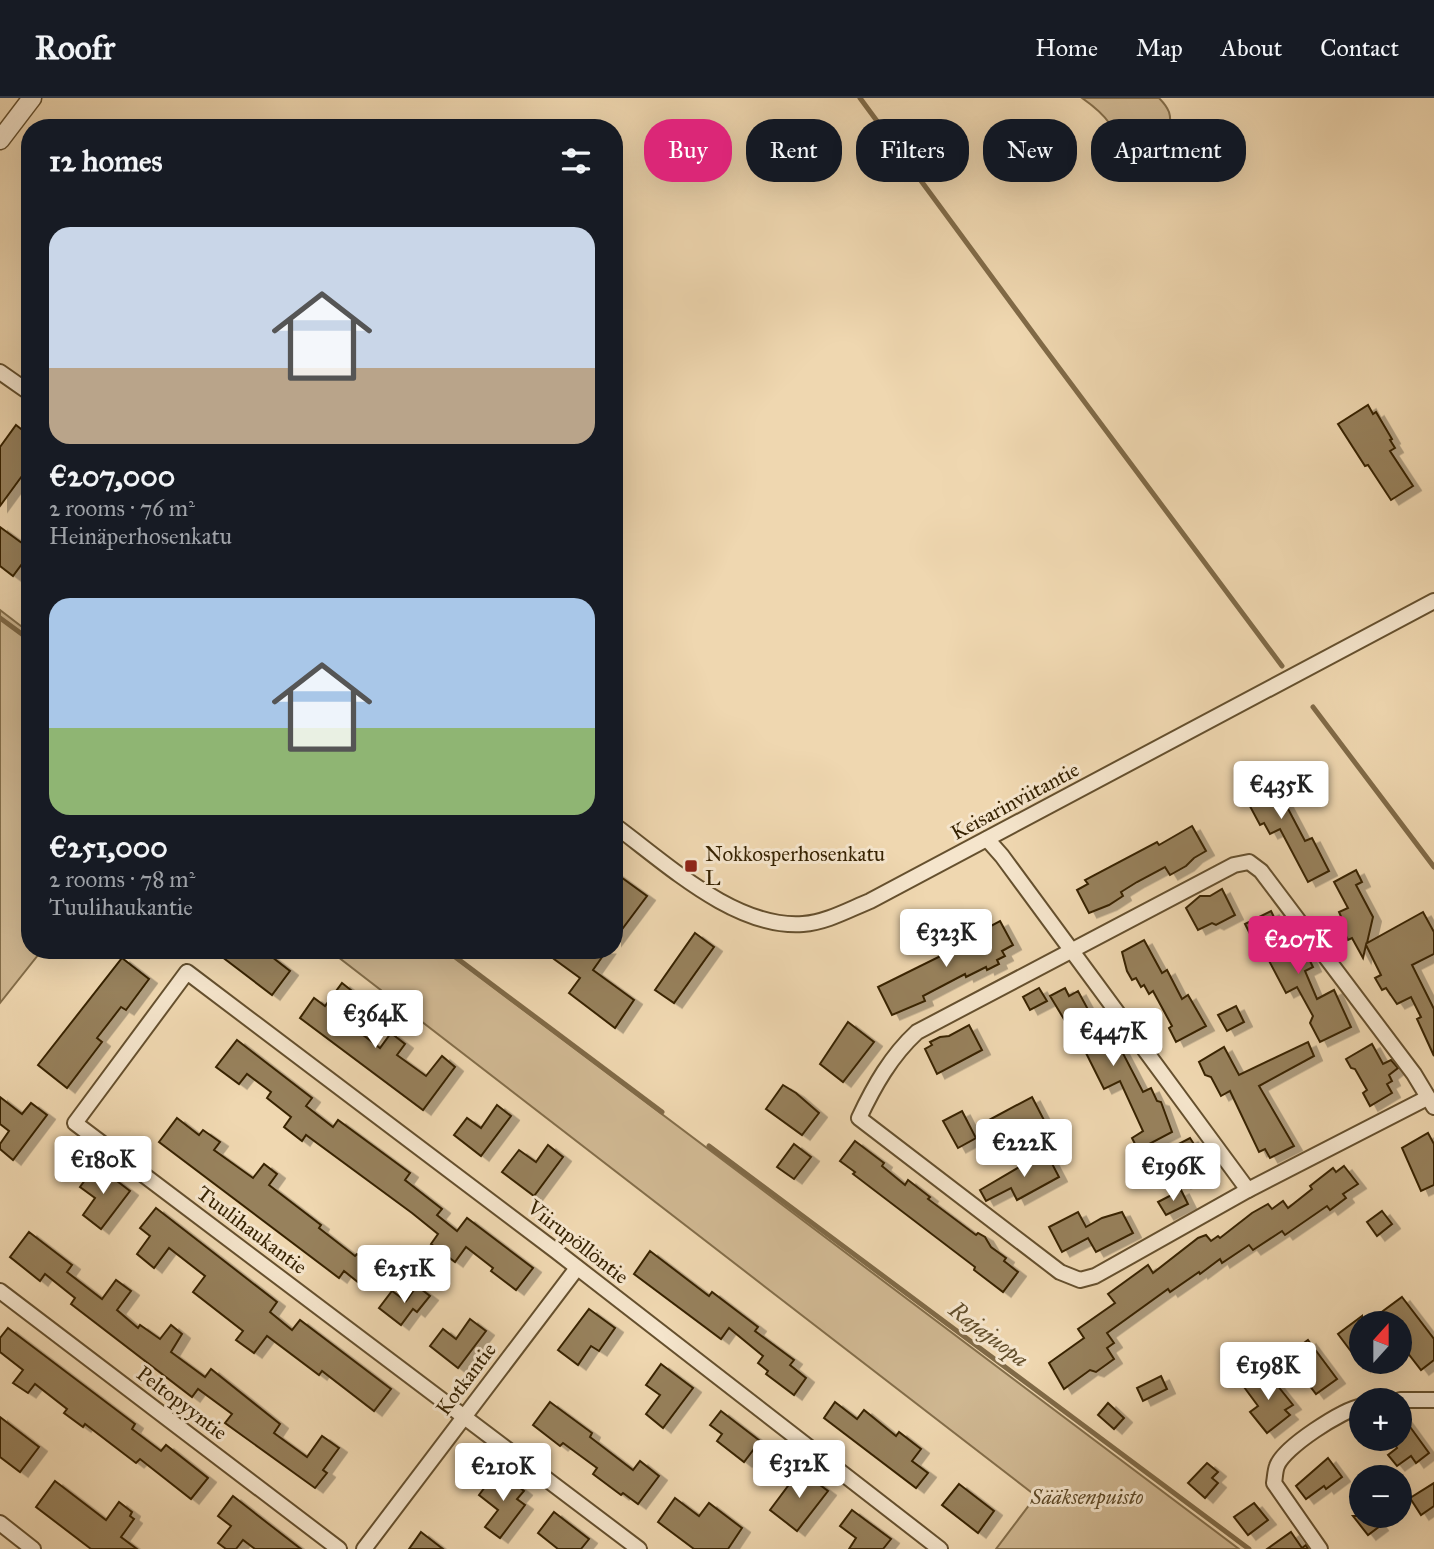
<!DOCTYPE html>
<html lang="en">
<head>
<meta charset="utf-8">
<style>
	body { margin:0; font-family:"IM FELL Great Primer",serif; background:#242831; color:#f1f3f6; height:100vh; display:flex; flex-direction:column; font-size:26px; white-space:nowrap }
	* { box-sizing:border-box; margin:0 }
	p { font-size:23px; color:#9ea1a6 }
	.icon { flex:none; width:38px; height:38px; fill:none; stroke:currentColor; stroke-width:2; stroke-linecap:round; stroke-linejoin:round }
	.map { position:relative; flex:1; overflow:hidden }
	.details { position:absolute; left:21px; top:21px; width:602px; height:840px; display:flex; flex-direction:column; background:#171b24; border-radius:28px; box-shadow:0 7px 28px #0002 }
	.details>* { flex:none }
	.guide { position:absolute; left:644px; top:21px; width:665px; height:63px; display:flex; gap:14px }
	.needle { width:46px; rotate:21deg }
	.buttons { position:absolute; left:1349px; top:1213px; display:grid; gap:14px }
	.buttons a { display:grid; place-items:center; width:63px; height:63px; border-radius:50%; background:#171b24; box-shadow:0 7px 28px #0002; font-size:35px }
	.price { position:absolute; translate:-50% -60px; padding:0 16px; border-radius:7px; background:#fff; color:#222; font-size:23px; line-height:46px; filter:drop-shadow(0 2px 4px #0008) }
	.price::after { content:''; position:absolute; left:50%; top:42px; width:21px; height:16px; margin-left:-10px; background:inherit; clip-path:polygon(0 0,100% 0,50% 100%) }
	.price.current { background:#db2777; color:#fff }
	ul { padding:0; list-style:none }
	li { display:grid; align-content:center; gap:14px; height:371px; padding:0 28px }
	li span { display:grid; place-items:center; height:217px; border-radius:21px; color:#555 }
	li>.icon { margin-inline-start:auto }
	span .icon { width:126px; height:126px; fill:#fffc; stroke-width:1 }
	li b { font-size:30px }
	h2 { display:flex; justify-content:space-between; align-items:center; height:84px; padding:0 28px; font-size:30px }
	.pill { padding:0 24px; border-radius:28px; background:#171b24; box-shadow:0 7px 28px #0002; font-size:24px; line-height:63px }
	.pill.current { background:#db2777; color:#fff }
	header { display:flex; align-items:center; gap:42px; box-sizing:border-box; height:98px; padding:0 35px; background:#171b24; border-bottom:2px solid #363941 }
	header strong { font-size:33px }
	nav { display:flex; gap:38px; margin-inline-start:auto; font-size:24px }
	.map>svg:first-child { display:block }
	.green { fill:#d0b892; stroke:#846e4a; stroke-width:2 }
	.lines { fill:none; stroke-linecap:round; stroke-linejoin:round }
	.stream { stroke:#806a47; stroke-width:5 }
	.building { fill:#97815c; stroke:#372302; stroke-width:2; filter:url(#shadow) }
	.minor-casing { stroke:#65502e; stroke-width:18 }
	.tertiary-casing { stroke:#65502e; stroke-width:21 }
	.minor { stroke:#f5e5cc; stroke-width:14 }
	.tertiary { stroke:#f5e5cc; stroke-width:18 }
	.poi-dot { fill:#8f2418; stroke:#f5e5cc; stroke-width:2.5 }
	.labels { text-anchor:middle; stroke-width:6; stroke-linejoin:round; paint-order:stroke }
	.street-label { font-size:21px; fill:#372302; stroke:#f5e5cc }
	.poi-label { font-size:21px; fill:#372302; stroke:#f5e5cc; text-anchor:start }
	.park-label { font-size:21px; font-style:italic; fill:#5d4826; stroke:#f5e5cc }
	.water-label { font-size:23px; font-style:italic; fill:#614d2a; stroke:#f5e5cc }
</style>
</head>
<body>
<header>
<strong>Roofr</strong>
<nav><a>Home</a><a>Map</a><a>About</a><a>Contact</a></nav>
</header>
<div class="map">
<svg width="1434" height="1451" viewBox="0 0 1434 1451">
	<defs>
		<filter id="shadow"><feDropShadow dx="8" dy="4.5" stdDeviation="0" flood-color="#0004"/></filter>
	</defs>
	<rect width="100%" height="100%" fill="#efd7b0"/>
	<filter id="stains"><feTurbulence type="fractalNoise" baseFrequency=".00286" numOctaves="4"/><feColorMatrix values="0 0 0 0 .2 0 0 0 0 .09 0 0 0 0 .02 0 0 0 .5 -.17"/></filter>
	<radialGradient id="worn" r=".72"><stop offset=".6" stop-color="#630" stop-opacity="0"/><stop offset="1" stop-color="#630" stop-opacity=".3"/></radialGradient>
	<g class="green">
		<path d="M1082 0H1159C1163 4 1167 9 1169 14 1176 37 1149 59 1128 48 1118 43 1116 35 1110 26 1103 16 1092 7 1082 0Z"/>
		<polygon points="0,512 30,535 30,852 42,852 0,905"/>
		<polygon points="329,852 444,852 1239,1451 996,1451 1036,1398"/>
	</g>
	<g class="lines">
		<g class="stream">
			<polyline points="860,0 1042,247 1282,568"/>
			<polyline points="0,520 30,542"/>
			<polyline points="1313,609 1434,769"/>
			<polyline points="446,852 662,1014"/>
			<polyline points="709,1048 1249,1451"/>
		</g>
	</g>
	<g class="building">
		<polygon points="1368,307 1373,316 1376,314 1392,341 1390,342 1395,350 1390,353 1413,388 1391,402 1368,367 1365,368 1338,326"/>
		<polygon points="16,327 30,338 30,367 0,408 0,349"/>
		<polygon points="0,429 30,451 30,455 13,478 0,468"/>
		<polygon points="1266,669 1305,743 1312,740 1329,773 1308,784 1280,731 1270,736 1264,725 1260,727 1237,684"/>
		<polygon points="1192,728 1206,753 1194,760 1186,768 1170,777 1165,769 1137,784 1121,794 1123,798 1109,807 1089,815 1077,792 1088,786 1085,782 1157,744 1159,747"/>
		<polygon points="1356,772 1362,784 1356,787 1373,819 1367,845 1423,814 1434,834 1434,856 1412,867 1434,911 1434,958 1417,921 1421,919 1411,899 1397,906 1386,890 1382,892 1375,880 1381,877 1366,847 1363,860 1352,840 1348,842 1341,828 1343,823 1339,814 1348,810 1334,784"/>
		<polygon points="614,774 647,798 614,842"/>
		<polygon points="1222,791 1235,817 1216,827 1212,825 1198,832 1186,810 1200,798 1210,798"/>
		<polygon points="1271,813 1285,842 1292,838 1300,853 1304,851 1313,869 1305,873 1317,901 1334,892 1351,929 1320,944 1310,925 1313,918 1297,889 1286,895 1257,840 1253,842 1245,826"/>
		<polygon points="1000,823 1013,847 1002,853 1005,858 997,862 999,866 987,872 986,869 966,879 965,876 923,898 925,903 892,917 878,889 989,834 987,830"/>
		<polygon points="695,835 714,849 674,905 655,892"/>
		<polygon points="1144,842 1162,875 1167,872 1182,901 1188,897 1206,928 1176,944 1169,930 1172,928 1153,893 1149,896 1144,887 1141,889 1136,880 1132,882 1127,873 1122,854"/>
		<polygon points="213,852 263,852 290,873 272,897"/>
		<polygon points="561,852 607,852 593,872 634,902 615,930 569,895 580,880 554,861"/>
		<polygon points="122,860 149,881 126,912 121,909 97,940 102,944 67,990 38,967"/>
		<polygon points="342,885 357,897 340,919 380,950 391,935 405,946 397,957 426,978 442,958 455,969 423,1012 300,920 314,900 325,908"/>
		<polygon points="1039,890 1047,903 1030,912 1023,899"/>
		<polygon points="1065,890 1069,898 1078,893 1105,943 1114,938 1143,994 1151,990 1157,1003 1161,1004 1172,1034 1138,1052 1132,1040 1143,1033 1120,983 1104,991 1076,935 1073,936 1050,898"/>
		<polygon points="1236,908 1244,924 1227,933 1218,917"/>
		<polygon points="848,924 874,944 843,984 820,966"/>
		<polygon points="969,927 982,952 937,976 925,951 932,947 930,944 940,939 949,938"/>
		<polygon points="237,942 312,1000 306,1008 333,1029 338,1022 410,1075 405,1082 442,1111 437,1117 457,1133 467,1120 533,1170 516,1192 491,1173 493,1170 466,1149 455,1164 431,1146 438,1136 412,1115 306,1037 302,1043 284,1029 291,1019 267,1000 271,994 247,976 239,986 216,969"/>
		<polygon points="1308,944 1314,958 1259,988 1294,1048 1270,1060 1265,1051 1259,1054 1230,993 1221,998 1211,979 1205,977 1199,964 1224,949 1239,977"/>
		<polygon points="1372,946 1383,966 1391,962 1398,970 1389,977 1392,983 1387,986 1392,995 1370,1008 1363,995 1367,992 1355,971 1351,970 1346,961"/>
		<polygon points="783,987 796,995 819,1015 802,1037 766,1011"/>
		<polygon points="0,999 22,1016 31,1005 47,1017 13,1062 0,1051 0,1046 9,1033 0,1026"/>
		<polygon points="1032,999 1045,1024 1002,1047 989,1022"/>
		<polygon points="497,1007 511,1018 481,1058 454,1037 467,1020 481,1030"/>
		<polygon points="962,1013 976,1040 958,1050 943,1023"/>
		<polygon points="177,1020 199,1037 203,1032 220,1044 214,1052 253,1080 264,1066 277,1076 269,1087 321,1127 319,1130 355,1158 357,1156 372,1167 359,1185 344,1173 339,1180 159,1044"/>
		<polygon points="1428,1035 1434,1046 1434,1087 1421,1093 1402,1050"/>
		<polygon points="1190,1040 1207,1066 1205,1067 1208,1073 1183,1086 1167,1052"/>
		<polygon points="855,1043 884,1065 882,1068 905,1087 908,1082 930,1099 928,1101 976,1137 978,1135 985,1139 991,1149 1006,1160 1004,1163 1018,1174 1003,1194 974,1172 975,1169 853,1076 855,1074 840,1063"/>
		<polygon points="794,1046 811,1059 794,1081 777,1069"/>
		<polygon points="548,1047 563,1059 534,1098 502,1074 519,1052 536,1064"/>
		<polygon points="1047,1056 1059,1079 1017,1102 1011,1090 986,1103 980,1092 1033,1061 1036,1062"/>
		<polygon points="96,1067 130,1093 101,1131 83,1117 95,1100 80,1089"/>
		<polygon points="1344,1068 1358,1086 1343,1096 1346,1100 1330,1112 1327,1108 1285,1137 1282,1133 1253,1152 1249,1147 1222,1165 1220,1161 1200,1176 1199,1174 1170,1194 1168,1191 1107,1235 1114,1245 1107,1250 1114,1261 1096,1274 1090,1272 1064,1291 1049,1265 1084,1240 1078,1231 1115,1205 1108,1196 1148,1167 1153,1175 1198,1140 1206,1137 1211,1143 1218,1138 1220,1140 1252,1115 1268,1106 1272,1111 1283,1103 1288,1110 1312,1091 1310,1088 1333,1070 1336,1074"/>
		<polygon points="1181,1092 1188,1106 1166,1117 1158,1104"/>
		<polygon points="156,1110 277,1204 270,1214 292,1232 300,1222 391,1291 374,1313 322,1273 319,1277 267,1238 254,1255 236,1242 243,1233 193,1194 205,1178 169,1150 154,1170 137,1156 150,1138 140,1130"/>
		<polygon points="1382,1113 1392,1126 1377,1138 1367,1124"/>
		<polygon points="1078,1114 1086,1129 1102,1120 1122,1114 1133,1135 1096,1154 1088,1140 1062,1154 1049,1129"/>
		<polygon points="29,1134 72,1167 67,1174 102,1201 116,1182 131,1193 117,1212 138,1230 140,1227 160,1241 171,1227 182,1236 171,1254 205,1279 211,1271 280,1326 274,1335 307,1359 322,1338 339,1350 323,1372 327,1375 315,1390 225,1325 232,1316 198,1291 192,1299 71,1206 75,1200 45,1176 40,1183 10,1159"/>
		<polygon points="650,1153 709,1198 712,1194 758,1229 755,1233 794,1262 790,1267 806,1280 794,1297 766,1276 768,1273 758,1265 763,1258 729,1230 721,1241 634,1176"/>
		<polygon points="417,1188 430,1198 417,1214 413,1211 401,1227 379,1210 392,1193 406,1203"/>
		<polygon points="1402,1199 1434,1241 1434,1262 1421,1272 1400,1245 1400,1225 1386,1225 1379,1216"/>
		<polygon points="589,1211 615,1230 599,1253 591,1248 578,1267 558,1252"/>
		<polygon points="1362,1218 1362,1268 1338,1236"/>
		<polygon points="470,1221 486,1233 458,1270 430,1248 443,1231 456,1241"/>
		<polygon points="8,1230 135,1326 132,1331 161,1353 166,1347 208,1380 191,1401 140,1361 136,1365 85,1326 83,1329 64,1315 67,1311 35,1286 28,1295 13,1285 23,1272 0,1254 0,1240"/>
		<polygon points="1308,1242 1337,1281 1316,1296 1287,1258"/>
		<polygon points="661,1266 693,1290 663,1330 646,1316 660,1297 646,1287"/>
		<polygon points="1265,1272 1293,1307 1285,1312 1290,1317 1267,1335 1250,1314 1258,1308 1244,1289"/>
		<polygon points="1161,1278 1167,1291 1143,1303 1137,1290"/>
		<polygon points="550,1304 592,1335 590,1339 633,1372 640,1363 659,1378 638,1406 623,1395 621,1397 593,1376 597,1370 563,1345 560,1348 533,1327"/>
		<polygon points="835,1304 857,1321 864,1312 896,1338 899,1334 921,1351 912,1363 928,1375 916,1390 824,1320"/>
		<polygon points="1108,1305 1124,1320 1114,1331 1098,1317"/>
		<polygon points="721,1313 760,1343 744,1364 717,1343 722,1336 710,1327"/>
		<polygon points="1400,1315 1429,1355 1416,1365 1411,1358 1397,1368 1388,1357 1397,1350 1391,1340 1400,1340"/>
		<polygon points="0,1319 39,1349 20,1374 0,1359"/>
		<polygon points="1328,1360 1342,1379 1326,1391 1324,1388 1306,1401 1296,1388"/>
		<polygon points="1207,1365 1218,1374 1212,1380 1218,1385 1205,1400 1188,1385"/>
		<polygon points="800,1372 828,1393 797,1433 770,1412"/>
		<polygon points="500,1374 524,1393 517,1401 525,1407 500,1440 485,1429 498,1412 479,1397 491,1381 494,1383"/>
		<polygon points="55,1383 106,1422 119,1404 132,1414 130,1418 134,1421 121,1439 137,1451 91,1451 36,1409"/>
		<polygon points="1434,1385 1434,1408 1421,1417 1410,1400"/>
		<polygon points="959,1386 994,1413 978,1435 942,1407"/>
		<polygon points="233,1398 270,1427 301,1451 255,1451 243,1442 236,1451 226,1451 218,1445 231,1428 218,1418"/>
		<polygon points="675,1400 699,1418 709,1405 742,1430 728,1451 694,1451 658,1424"/>
		<polygon points="1254,1405 1268,1422 1248,1437 1234,1419"/>
		<polygon points="852,1412 891,1441 883,1451 849,1451 856,1440 840,1428"/>
		<polygon points="554,1414 589,1441 581,1451 558,1451 538,1435"/>
		<polygon points="1353,1418 1372,1418 1380,1428 1368,1437"/>
		<polygon points="421,1434 443,1451 409,1451"/>
		<polygon points="1291,1434 1302,1450 1306,1447 1308,1451 1267,1451"/>
	</g>
	<g class="lines">
		<g class="minor-casing">
			<g id="minor">
				<polyline points="0,274 30,295"/>
				<path d="M614 727C666 765 735 831 803 826 827 824 848 812 870 803L1434 503"/>
				<polyline points="987,741 1002,758 1248,1092 1427,1000"/>
				<path d="M1248 1092 1095 1178 1080 1182 1060 1174 859 1020C874 988 891 958 917 934L1234 767 1249 764 1261 773 1414 976 1434 1009"/>
				<polyline points="0,1193 339,1451"/>
				<polyline points="1400,1302 1434,1302"/>
				<polyline points="0,1425 33,1451"/>
				<polyline points="364,1451 577,1170"/>
				<polyline points="639,1451 75,1025 187,874 556,1153 940,1451"/>
				<path d="M1320 1451 1274 1385C1275 1380 1275 1373 1277 1368 1284 1349 1342 1312 1362 1308"/>
			</g>
		</g>
		<g class="tertiary-casing">
			<polyline id="tertiary" points="0,42 32,0"/>
		</g>
		<use href="#minor" class="minor"/>
		<use href="#tertiary" class="tertiary"/>
	</g>
	<rect class="poi-dot" x="684" y="761" width="14" height="14" rx="3.5"/>
	<g class="labels">
		<g class="street-label">
			<text transform="translate(1015 703) rotate(-28)" y="7">Keisarinviitantie</text>
			<text transform="translate(252 1132) rotate(37)" y="7">Tuulihaukantie</text>
			<text transform="translate(578 1144) rotate(38)" y="7">Viirupöllöntie</text>
			<text transform="translate(466 1281) rotate(-53)" y="7">Kotkantie</text>
			<text transform="translate(182 1305) rotate(37)" y="7">Peltopyyntie</text>
		</g>
		<g class="poi-label">
			<text x="705" y="763">Nokkosperhosenkatu<tspan x="705" dy="24">L</tspan></text>
		</g>
		<g class="park-label">
			<text x="1087" y="1406">Sääksenpuisto</text>
		</g>
		<g class="water-label">
			<text transform="translate(989 1236) rotate(37)" y="8">Rajajuopa</text>
		</g>
	</g>
	<rect width="100%" height="100%" filter="url(#stains)"/>
	<rect width="100%" height="100%" fill="url(#worn)"/>
</svg>
<div class="buttons">
<a><svg class="needle" viewBox="-14 -14 28 28"><path d="M0-13l5 13h-10z" fill="#e53935"/><path d="M0 13l5-13h-10z" fill="#9ea1a6"/></svg></a>
<a>+</a>
<a>−</a>
</div>
<b class="price" style="left:1281px;top:723px">€435K</b>
<b class="price" style="left:946px;top:871px">€323K</b>
<b class="price current" style="left:1298px;top:878px">€207K</b>
<b class="price" style="left:375px;top:952px">€364K</b>
<b class="price" style="left:1113px;top:970px">€447K</b>
<b class="price" style="left:1024px;top:1081px">€222K</b>
<b class="price" style="left:103px;top:1098px">€180K</b>
<b class="price" style="left:1173px;top:1105px">€196K</b>
<b class="price" style="left:404px;top:1207px">€251K</b>
<b class="price" style="left:1268px;top:1304px">€198K</b>
<b class="price" style="left:799px;top:1402px">€312K</b>
<b class="price" style="left:503px;top:1405px">€210K</b>
<div class="guide">
<a class="pill current">Buy</a>
<a class="pill">Rent</a>
<a class="pill">Filters</a>
<a class="pill">New</a>
<a class="pill">Apartment</a>
</div>
<section class="details">
<h2>12 homes<svg class="icon" aria-label="filters" viewBox="0 0 24 24"><path d="M4 7h16M4 17h16"/><circle cx="9" cy="7" r="2"/><circle cx="15" cy="17" r="2"/></svg></h2>
<ul>
<li><span style="background:linear-gradient(#c9d6e8 65%,#b9a48a 0)"><svg class="icon" aria-label="home" viewBox="0 0 24 24"><path d="M3 11l9-7 9 7M6 9v11h12V9"/></svg></span><div><b>€207,000</b><p>2 rooms · 76 m²</p><p>Heinäperhosenkatu</p></div></li>
<li><span style="background:linear-gradient(#a9c7e8 60%,#8fb573 0)"><svg class="icon" aria-label="home" viewBox="0 0 24 24"><path d="M3 11l9-7 9 7M6 9v11h12V9"/></svg></span><div><b>€251,000</b><p>2 rooms · 78 m²</p><p>Tuulihaukantie</p></div></li>
</ul>
</section>
</div>
</body>
</html>
